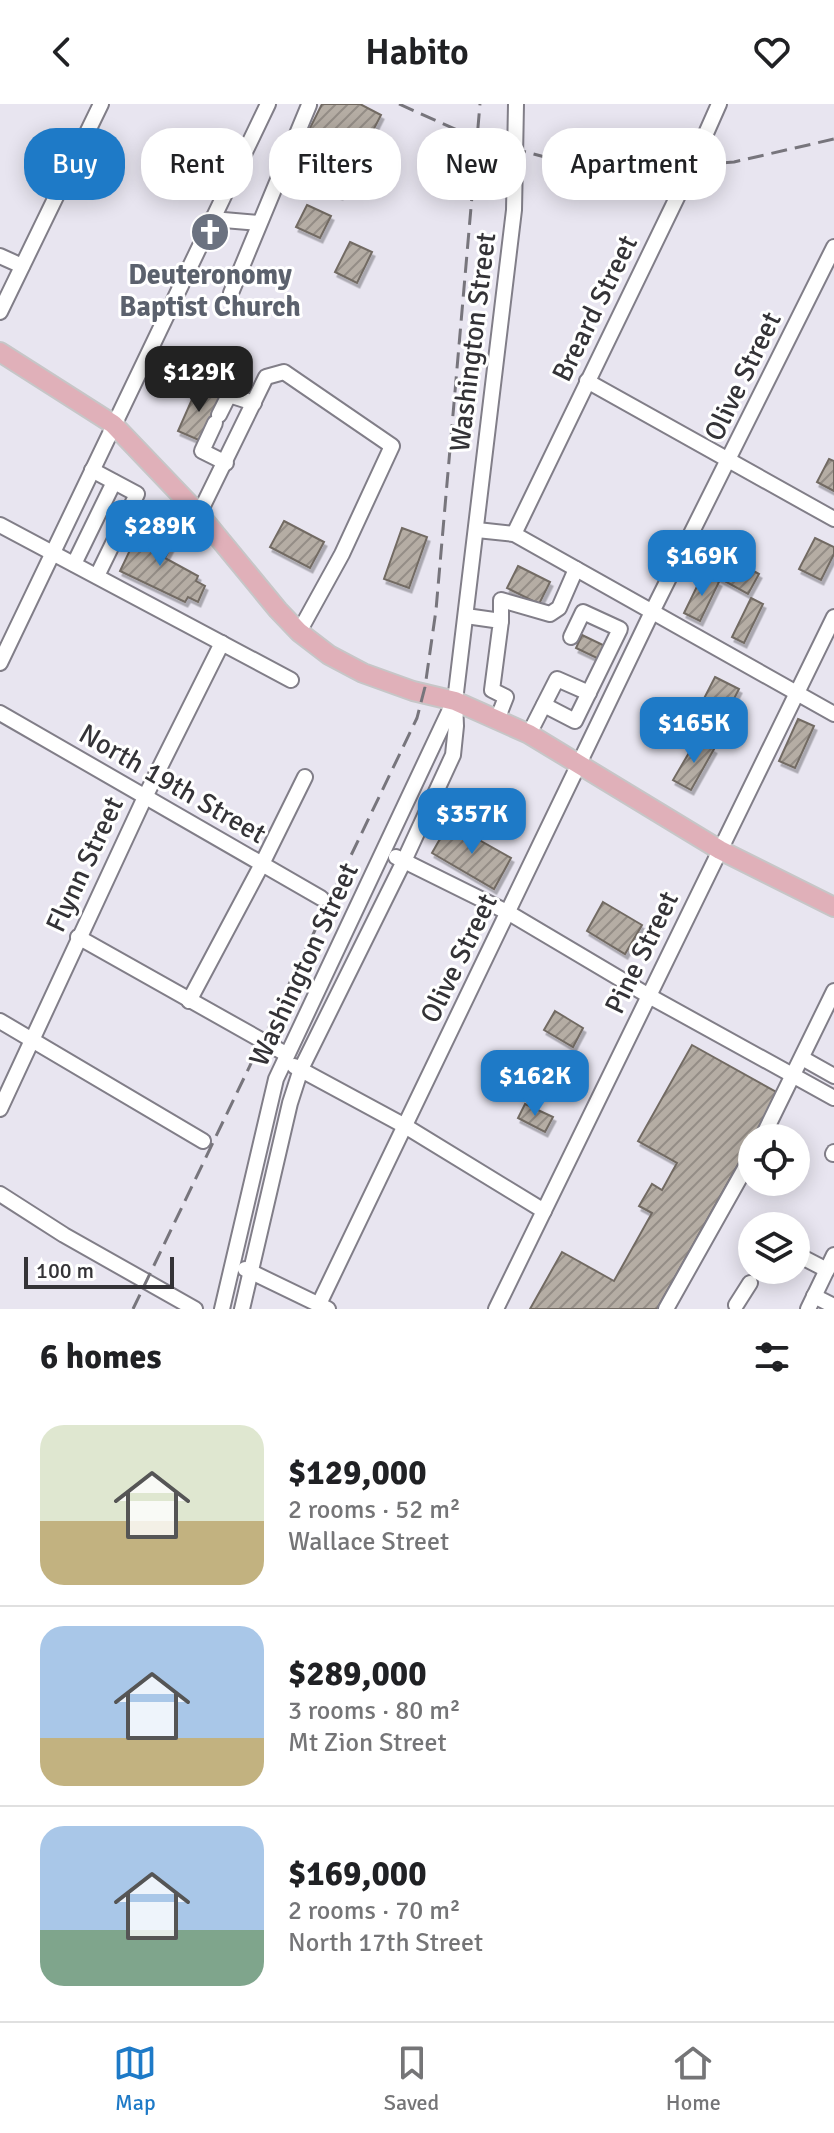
<!DOCTYPE html>
<html lang="en">
<head>
<meta charset="utf-8">
<style>
	body { margin:0; font-family:Signika,sans-serif; background:#f2f2f2; color:#202124; height:100vh; display:flex; flex-direction:column; font-size:30px; white-space:nowrap }
	* { box-sizing:border-box; margin:0 }
	p { font-size:26px; color:#757577 }
	.icon { flex:none; width:44px; height:44px; fill:none; stroke:currentColor; stroke-width:2; stroke-linecap:round; stroke-linejoin:round }
	.map { position:relative; height:1205px; overflow:hidden }
	.details { display:flex; flex-direction:column; background:#fff; flex:1 }
	.details>* { flex:none }
	.top-card { position:absolute; left:24px; top:24px; width:786px; height:72px; display:flex; gap:16px }
	.fabs { position:absolute; left:738px; top:1020px; display:grid; gap:16px }
	.fabs a { display:grid; place-items:center; width:72px; height:72px; border-radius:50%; background:#fff; box-shadow:0 4px 20px #0003; font-size:40px }
	.scale { position:absolute; left:24px; bottom:20px; width:150px; box-sizing:border-box; padding-left:8px; border:4px solid #343337; border-top:0; font-size:22px; line-height:28px; white-space:nowrap; color:#343337; -webkit-text-stroke:6px #fff; paint-order:stroke }
	.price { position:absolute; translate:-50% -68px; padding:0 18px; border-radius:16px; background:#1e7ac7; color:#fff; font-size:26px; line-height:52px; filter:drop-shadow(0 2px 4px #0008) }
	.price::after { content:''; position:absolute; left:50%; top:48px; width:24px; height:18px; margin-left:-12px; background:inherit; clip-path:polygon(0 0,100% 0,50% 100%) }
	.price.selected { background:#222; color:#fff }
	ul { padding:0; list-style:none }
	li { display:flex; align-items:center; gap:24px; height:200px; padding:0 40px }
	li+li { border-top:2px solid #e0e0e0 }
	li span { display:grid; place-items:center; flex:none; width:224px; height:160px; border-radius:24px; color:#555 }
	li>.icon { margin-inline-start:auto }
	span .icon { width:96px; height:96px; fill:#fffc; stroke-width:1 }
	li b { font-size:34px }
	h2 { display:flex; justify-content:space-between; align-items:center; height:96px; padding:0 40px; font-size:34px }
	.pill { padding:0 28px; border-radius:32px; background:#fff; box-shadow:0 4px 20px #0003; font-size:28px; line-height:72px }
	.pill.selected { background:#1e7ac7; color:#fff }
	header { display:flex; justify-content:space-between; align-items:center; height:104px; padding:0 40px; background:#fff; font-size:36px; font-weight:600 }
	.dock { display:flex; justify-content:space-around; align-items:center; height:112px; border-top:2px solid #e0e0e0; background:#fff; font-size:22px; color:#757577 }
	.dock a { display:grid; justify-items:center; gap:4px }
	.dock .selected { color:#1e7ac7 }
	.map>svg:first-child { display:block }
	.building { fill:url(#building-hatch); stroke:#726b63; stroke-width:2; filter:url(#shadow) }
	.lines { fill:none; stroke-linecap:round; stroke-linejoin:round }
	.minor-casing { stroke:#817e88; stroke-width:18 }
	.major-casing { stroke:#c6c6c7; stroke-width:22 }
	.minor { stroke:#fff; stroke-width:14 }
	.major { stroke:#e0b0b9; stroke-width:18 }
	.rail { stroke:#77757c; stroke-width:3; stroke-dasharray:16 8; stroke-linecap:butt }
	.labels { text-anchor:middle; stroke-width:6; stroke-linejoin:round; paint-order:stroke }
	.worship-label { font-size:28px; font-weight:bold; fill:#5b616d; stroke:#fff }
	.street-label { font-size:28px; fill:#343337; stroke:#fff }
</style>
</head>
<body>
<header><svg class="icon" aria-label="back" viewBox="0 0 24 24"><path d="M15 5l-7 7 7 7"/></svg>Habito<svg class="icon" aria-label="heart" viewBox="0 0 24 24"><path d="M12 20l-8-8c-3-5 5-10 8-4 3-6 11-1 8 4z"/></svg></header>
<div class="map">
<svg width="834" height="1205" viewBox="0 0 834 1205">
	<defs>
		<pattern id="building-hatch" width="6" height="6" patternUnits="userSpaceOnUse" patternTransform="scale(2)"><rect width="6" height="6" fill="#b5ada4"/><path d="M-1 1l2-2M0 6l6-6M5 7l2-2" fill="none" stroke="#948d86"/></pattern>
		<filter id="shadow"><feDropShadow dx="2.5" dy="4.5" stdDeviation="0" flood-color="#0004"/></filter>
	</defs>
	<rect width="100%" height="100%" fill="#e8e5f0"/>
	<g class="building">
		<polygon points="322,0 360,0 381,11 340,91 289,66"/>
		<polygon points="307,101 331,112 320,134 296,123"/>
		<polygon points="350,138 372,148 357,179 335,168"/>
		<polygon points="197,284 220,294 201,337 178,327"/>
		<polygon points="829,355 834,357 834,387 817,378"/>
		<polygon points="284,417 324,438 310,464 270,443"/>
		<polygon points="141,423 173,439 165,454 198,472 196,477 205,482 198,498 188,493 185,498 120,467"/>
		<polygon points="402,424 427,433 409,484 384,475"/>
		<polygon points="815,434 834,443 834,450 821,476 799,465"/>
		<polygon points="712,444 759,470 748,490 701,464"/>
		<polygon points="518,462 550,478 539,500 507,484"/>
		<polygon points="703,470 719,478 700,517 684,509"/>
		<polygon points="751,494 763,500 744,539 732,533"/>
		<polygon points="582,531 605,542 599,555 576,544"/>
		<polygon points="715,573 739,585 719,624 695,612"/>
		<polygon points="798,615 814,622 795,664 779,657"/>
		<polygon points="697,635 714,645 691,686 673,676"/>
		<polygon points="449,719 511,754 494,785 432,749"/>
		<polygon points="603,798 642,821 625,850 587,827"/>
		<polygon points="555,907 583,924 573,943 544,926"/>
		<polygon points="692,941 778,989 657,1205 530,1205 562,1148 614,1177 652,1109 639,1102 652,1080 662,1086 677,1059 638,1037"/>
		<polygon points="525,1000 553,1013 545,1028 518,1014"/>
	</g>
	<g class="lines">
		<g class="minor-casing">
			<g id="minor">
				<polyline points="212,115 259,119"/>
				<polyline points="0,152 22,162"/>
				<polyline points="231,189 309,1"/>
				<polyline points="0,208 101,0"/>
				<polyline points="587,277 834,415"/>
				<polyline points="219,311 229,291 254,299"/>
				<polyline points="215,319 202,347 226,359"/>
				<polyline points="92,366 137,390 97,472"/>
				<polyline points="199,410 266,273 284,268 392,342 342,450 299,528"/>
				<polyline points="0,421 291,576"/>
				<polyline points="477,426 514,430 834,610"/>
				<polyline points="514,430 684,79 719,0"/>
				<polyline points="74,460 114,378"/>
				<polyline points="466,512 501,517 492,586 506,593 497,616"/>
				<polyline points="501,517 501,496 550,510 559,504 576,465"/>
				<polyline points="0,559 268,0"/>
				<polyline points="544,601 575,617 620,525 583,508 571,533"/>
				<polyline points="0,609 321,794"/>
				<polyline points="529,630 557,575 589,589"/>
				<polyline points="396,753 509,809 649,892 834,994"/>
				<polyline points="78,833 286,950"/>
				<polyline points="189,897 262,760 305,673"/>
				<polyline points="0,917 203,1037"/>
				<polyline points="802,954 834,972"/>
				<polyline points="294,962 405,1022 544,1107"/>
				<polyline points="0,1005 145,693 222,539"/>
				<polyline points="762,1034 834,887"/>
				<polyline points="833,1050 834,1048"/>
				<polyline points="0,1090 64,1131 195,1205"/>
				<polyline points="796,1150 827,1166"/>
				<polyline points="245,1165 328,1205"/>
				<polyline points="814,1192 834,1202"/>
				<polyline points="319,1200 652,508 834,143"/>
				<polyline points="736,1201 750,1179"/>
				<polyline points="222,1205 276,975 454,597"/>
				<polyline points="242,1205 290,999 301,965 404,757 453,651 456,622 455,597 514,106 516,0"/>
				<polyline points="496,1205 834,513"/>
				<polyline points="666,1205 752,1052"/>
				<polyline points="808,1205 834,1151"/>
			</g>
		</g>
		<g class="major-casing">
			<polyline id="major" points="0,248 113,320 199,410 278,506 299,528 329,551 363,569 413,587 455,597 529,630 720,746 834,803"/>
		</g>
		<use href="#minor" class="minor"/>
		<use href="#major" class="major"/>
		<g class="rail">
			<polyline points="399,0 477,35 545,53 643,64 734,58 834,35"/>
			<polyline points="133,1205 417,614 425,583 436,506 480,0"/>
		</g>
	</g>
	<defs>
		<g id="church-disc" transform="scale(2)"><circle r="9.5" fill="#6b7280" stroke="#fff"/><path d="M-1.2-6h2.4v3.5h3.3v2.4h-3.3V6h-2.4V-.1h-3.3v-2.4h3.3Z" fill="#fff"/></g>
	</defs>
	<g fill-rule="evenodd">
		<use href="#church-disc" x="210" y="128"/>
	</g>
	<g class="labels">
		<g class="worship-label">
			<text x="210" y="180">Deuteronomy<tspan x="210" dy="32">Baptist Church</tspan></text>
		</g>
		<g class="street-label">
			<text transform="translate(594 204) rotate(-64)" y="10">Breard Street</text>
			<text transform="translate(472 238) rotate(-83)" y="10">Washington Street</text>
			<text transform="translate(742 272) rotate(-64)" y="10">Olive Street</text>
			<text transform="translate(173 679) rotate(30)" y="10">North 19th Street</text>
			<text transform="translate(84 760) rotate(-65)" y="10">Flynn Street</text>
			<text transform="translate(641 848) rotate(-64)" y="10">Pine Street</text>
			<text transform="translate(458 854) rotate(-64)" y="10">Olive Street</text>
			<text transform="translate(303 860) rotate(-65)" y="10">Washington Street</text>
		</g>
	</g>
</svg>
<div class="fabs">
<a><svg class="icon" aria-label="locate" viewBox="0 0 24 24"><circle cx="12" cy="12" r="6"/><path d="M12 2v4M12 18v4M2 12h4M18 12h4"/></svg></a>
<a><svg class="icon" aria-label="layers" viewBox="0 0 24 24"><path d="M12 4l9 5-9 5-9-5zM3 14l9 5 9-5"/></svg></a>
</div>
<div class="scale">100 m</div>
<b class="price selected" style="left:199px;top:310px">$129K</b>
<b class="price" style="left:160px;top:464px">$289K</b>
<b class="price" style="left:702px;top:494px">$169K</b>
<b class="price" style="left:694px;top:661px">$165K</b>
<b class="price" style="left:472px;top:752px">$357K</b>
<b class="price" style="left:535px;top:1014px">$162K</b>
<div class="top-card">
<a class="pill selected">Buy</a>
<a class="pill">Rent</a>
<a class="pill">Filters</a>
<a class="pill">New</a>
<a class="pill">Apartment</a>
</div>
</div>
<section class="details">
<h2>6 homes<svg class="icon" aria-label="filters" viewBox="0 0 24 24"><path d="M4 7h16M4 17h16"/><circle cx="9" cy="7" r="2"/><circle cx="15" cy="17" r="2"/></svg></h2>
<ul>
<li><span style="background:linear-gradient(#dfe7d0 60%,#c2b280 0)"><svg class="icon" aria-label="home" viewBox="0 0 24 24"><path d="M3 11l9-7 9 7M6 9v11h12V9"/></svg></span><div><b>$129,000</b><p>2 rooms · 52 m²</p><p>Wallace Street</p></div></li>
<li><span style="background:linear-gradient(#a9c7e8 70%,#c2b280 0)"><svg class="icon" aria-label="home" viewBox="0 0 24 24"><path d="M3 11l9-7 9 7M6 9v11h12V9"/></svg></span><div><b>$289,000</b><p>3 rooms · 80 m²</p><p>Mt Zion Street</p></div></li>
<li><span style="background:linear-gradient(#a9c7e8 65%,#7fa58c 0)"><svg class="icon" aria-label="home" viewBox="0 0 24 24"><path d="M3 11l9-7 9 7M6 9v11h12V9"/></svg></span><div><b>$169,000</b><p>2 rooms · 70 m²</p><p>North 17th Street</p></div></li>
</ul>
</section>
<nav class="dock">
<a class="selected"><svg class="icon" aria-label="map" viewBox="0 0 24 24"><path d="M3 6l6-2 6 2 6-2v14l-6 2-6-2-6 2zM9 4v14M15 6v14"/></svg>Map</a>
<a><svg class="icon" aria-label="saved" viewBox="0 0 24 24"><path d="M7 4h10v16l-5-4-5 4z"/></svg>Saved</a>
<a><svg class="icon" aria-label="home" viewBox="0 0 24 24"><path d="M3 11l9-7 9 7M6 9v11h12V9"/></svg>Home</a>
</nav>
</body>
</html>
